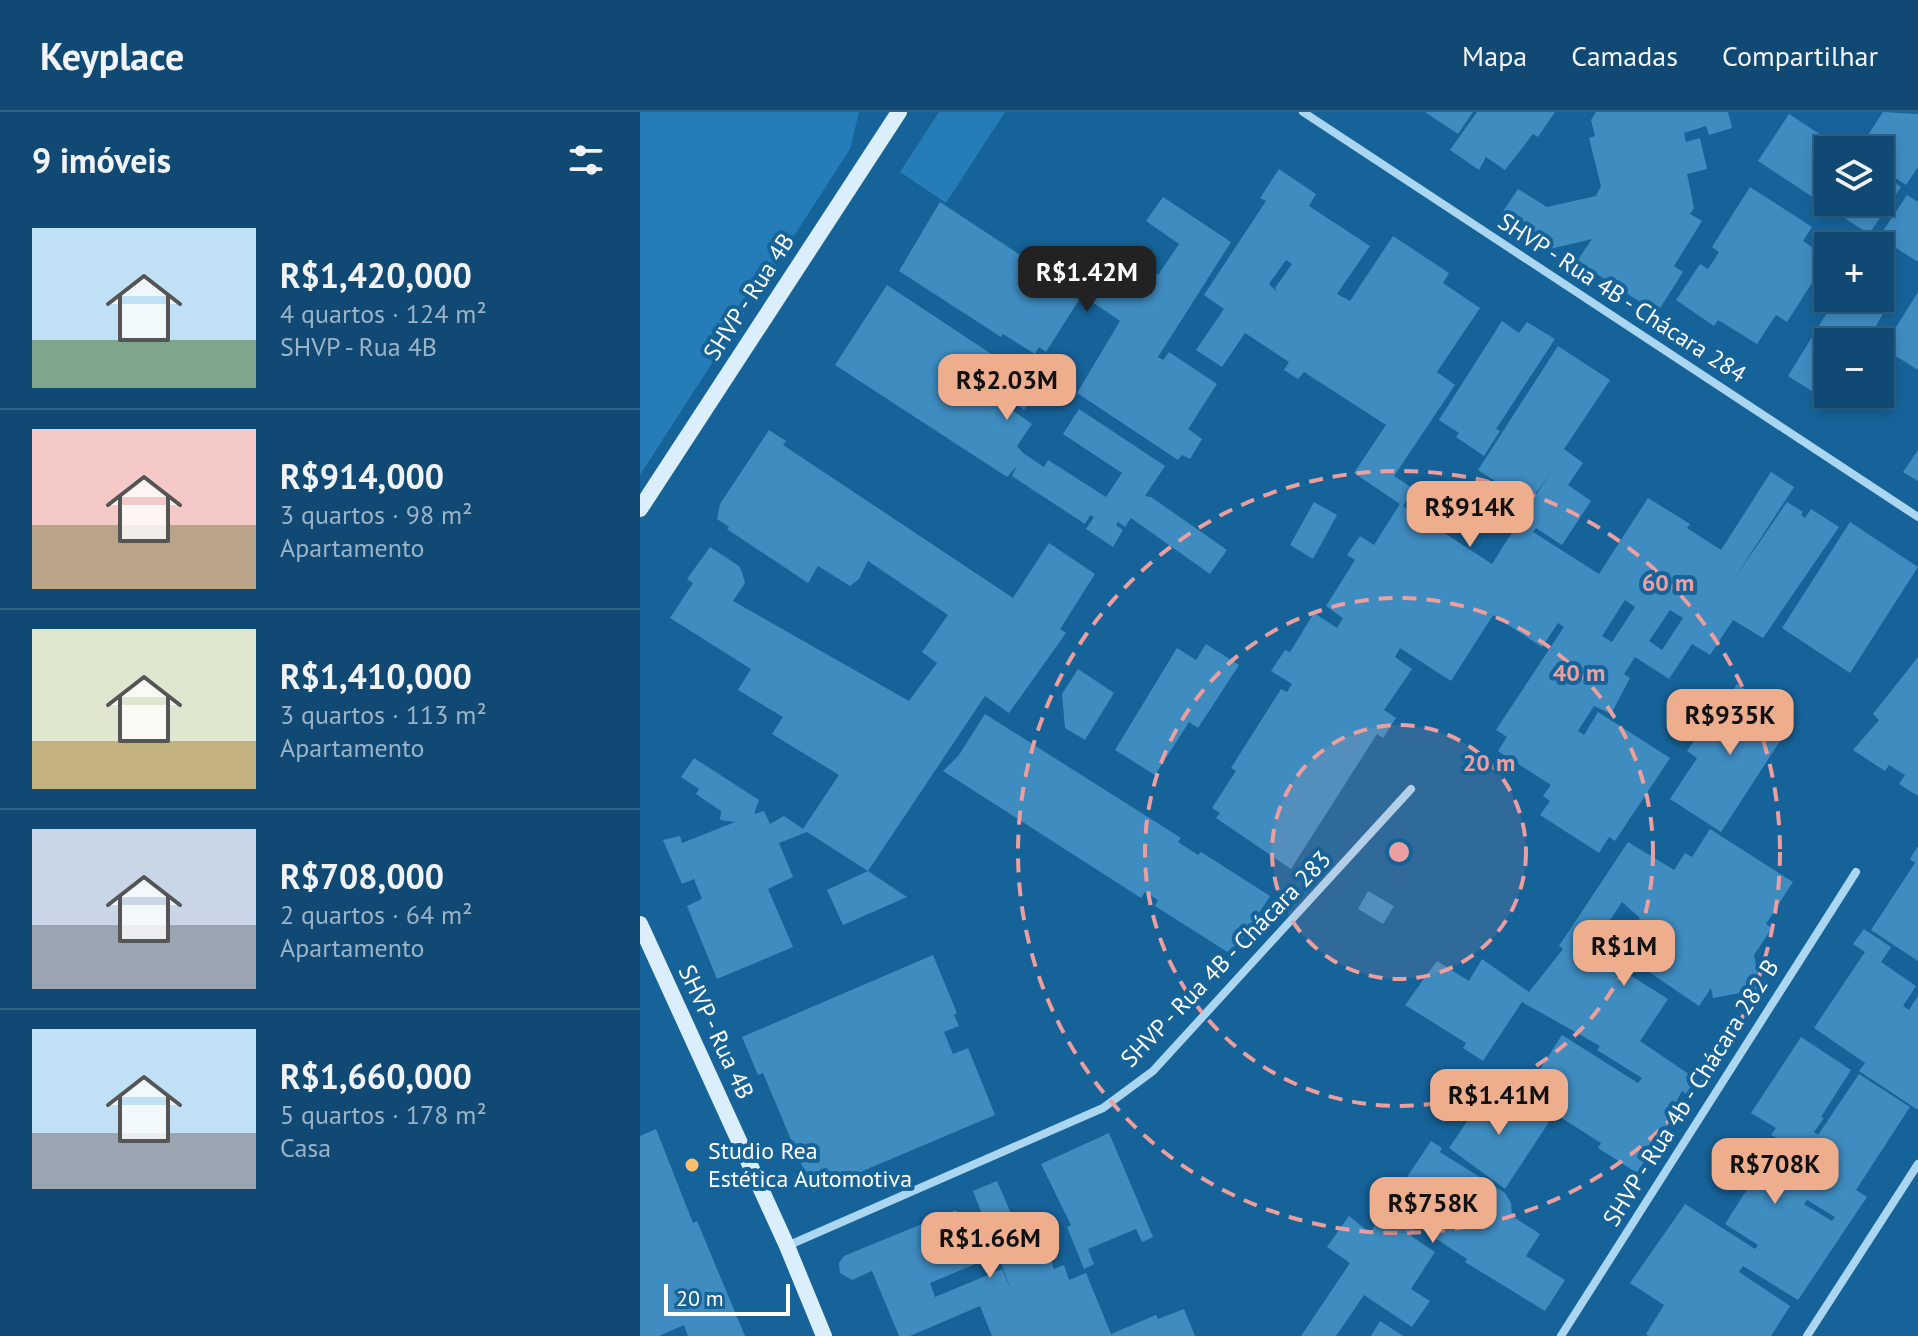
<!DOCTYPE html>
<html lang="pt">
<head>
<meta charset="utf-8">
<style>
	body { margin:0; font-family:"PT Sans",sans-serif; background:#195179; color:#f1f3f6; height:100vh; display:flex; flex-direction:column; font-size:30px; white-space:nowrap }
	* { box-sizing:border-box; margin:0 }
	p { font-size:26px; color:#9cb3c5 }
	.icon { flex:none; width:44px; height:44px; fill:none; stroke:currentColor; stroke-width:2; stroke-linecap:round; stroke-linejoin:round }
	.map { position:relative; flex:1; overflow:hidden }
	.details { display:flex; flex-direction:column; background:#104a74; width:640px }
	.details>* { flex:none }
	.fabs { position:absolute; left:1174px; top:24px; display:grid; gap:16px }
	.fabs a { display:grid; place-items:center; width:80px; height:80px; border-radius:0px; background:#104a74; box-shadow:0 4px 12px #0003,0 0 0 2px #306286; font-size:40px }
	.scale { position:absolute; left:24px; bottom:20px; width:126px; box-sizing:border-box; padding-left:8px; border:4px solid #fff; border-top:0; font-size:22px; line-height:28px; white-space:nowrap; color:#fff; -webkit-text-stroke:6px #16639a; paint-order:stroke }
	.price { position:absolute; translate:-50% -68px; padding:0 18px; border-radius:16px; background:#eead8d; color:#111; font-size:26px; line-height:52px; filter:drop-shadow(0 2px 4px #0008) }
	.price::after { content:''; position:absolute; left:50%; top:48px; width:24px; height:18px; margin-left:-12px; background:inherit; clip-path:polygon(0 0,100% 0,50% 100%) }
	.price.selected { background:#222; color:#fff }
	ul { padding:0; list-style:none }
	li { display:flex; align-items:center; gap:24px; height:200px; padding:0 32px }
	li+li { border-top:2px solid #306286 }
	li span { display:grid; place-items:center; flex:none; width:224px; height:160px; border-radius:0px; color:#555 }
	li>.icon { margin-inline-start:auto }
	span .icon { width:96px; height:96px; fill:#fffc; stroke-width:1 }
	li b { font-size:34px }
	h2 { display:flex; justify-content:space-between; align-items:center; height:96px; padding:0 32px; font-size:34px }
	header { display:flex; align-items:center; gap:48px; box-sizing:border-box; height:112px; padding:0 40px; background:#104a74; border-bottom:2px solid #306286 }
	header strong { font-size:38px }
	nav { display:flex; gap:44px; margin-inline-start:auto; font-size:28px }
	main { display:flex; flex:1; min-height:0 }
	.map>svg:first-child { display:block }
	.green { fill:#257cb7 }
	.building { fill:#3f8cc1; fill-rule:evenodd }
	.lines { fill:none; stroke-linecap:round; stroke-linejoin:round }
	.street { stroke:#abd6f2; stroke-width:8 }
	.secondary { stroke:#daeefc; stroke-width:16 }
	.ring { fill:none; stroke:#ed9e9e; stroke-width:4; stroke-dasharray:14 10 }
	.poi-dot { fill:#ffbf6c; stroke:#16639a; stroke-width:3 }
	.labels { text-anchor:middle; stroke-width:8; stroke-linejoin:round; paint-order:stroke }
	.street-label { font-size:24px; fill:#fff; stroke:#16639a }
	.poi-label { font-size:24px; fill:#fff; stroke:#16639a; text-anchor:start }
	.centre { fill:#ed9e9e; stroke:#16639a; stroke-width:4 }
	.ring-label { font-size:24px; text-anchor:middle; font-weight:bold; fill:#ed9e9e; stroke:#16639a; stroke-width:8; stroke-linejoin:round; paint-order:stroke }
</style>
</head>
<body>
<header>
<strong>Keyplace</strong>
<nav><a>Mapa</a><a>Camadas</a><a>Compartilhar</a></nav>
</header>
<main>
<section class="details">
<h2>9 imóveis<svg class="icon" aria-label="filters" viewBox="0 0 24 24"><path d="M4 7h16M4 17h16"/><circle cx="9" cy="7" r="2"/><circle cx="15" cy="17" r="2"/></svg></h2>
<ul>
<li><span style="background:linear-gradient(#bfe0f5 70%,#7fa58c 0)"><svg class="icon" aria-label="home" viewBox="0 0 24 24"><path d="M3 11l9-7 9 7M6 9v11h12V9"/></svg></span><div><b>R$1,420,000</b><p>4 quartos · 124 m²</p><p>SHVP - Rua 4B</p></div></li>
<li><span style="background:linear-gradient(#f6c9c9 60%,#b9a48a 0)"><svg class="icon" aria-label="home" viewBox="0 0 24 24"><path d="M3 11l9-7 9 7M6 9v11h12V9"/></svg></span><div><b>R$914,000</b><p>3 quartos · 98 m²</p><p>Apartamento</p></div></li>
<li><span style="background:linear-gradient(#dfe7d0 70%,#c2b280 0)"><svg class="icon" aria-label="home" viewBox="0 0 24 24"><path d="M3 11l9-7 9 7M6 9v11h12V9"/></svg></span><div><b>R$1,410,000</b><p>3 quartos · 113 m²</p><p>Apartamento</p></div></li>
<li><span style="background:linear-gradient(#c9d6e8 60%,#9aa5b1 0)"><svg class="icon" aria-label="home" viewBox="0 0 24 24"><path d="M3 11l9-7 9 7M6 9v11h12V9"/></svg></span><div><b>R$708,000</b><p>2 quartos · 64 m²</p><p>Apartamento</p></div></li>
<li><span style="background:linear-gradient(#bfe0f5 65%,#9aa5b1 0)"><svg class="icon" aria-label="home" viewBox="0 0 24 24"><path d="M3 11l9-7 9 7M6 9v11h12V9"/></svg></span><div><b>R$1,660,000</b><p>5 quartos · 178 m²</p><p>Casa</p></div></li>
</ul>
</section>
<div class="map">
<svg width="1278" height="1224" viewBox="0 0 1278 1224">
	<rect width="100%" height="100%" fill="#16639a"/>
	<g class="green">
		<polygon points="0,0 219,0 210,37 0,363"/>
		<polygon points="299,0 365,0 306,91 260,60"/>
	</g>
	<g class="building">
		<polygon points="785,0 833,0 818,22"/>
		<polygon points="837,0 915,0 898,25 893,22 865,58 846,45 839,58 810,38"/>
		<polygon points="956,0 1088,0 1092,16 1069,23 1066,14 1044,21 1046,30 1060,26 1067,57 1047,62 1054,96 1050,102 1062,109 1034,154 1043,160 1017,201 937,149 952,127 910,137 860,104 878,77 907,95 956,84 961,74 949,26 955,24 951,8"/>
		<polygon points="1243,0 1278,2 1278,55 1266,73 1240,56 1240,38 1218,38"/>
		<polygon points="1149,2 1204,38 1188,38 1188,90 1240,90 1240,61 1261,75 1229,122 1118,49"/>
		<path d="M639 57 676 82 669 94 730 134 697 182 710 189 753 124 809 161 803 171 840 196 797 260 815 273 754 364 774 377 763 394 852 452 910 361 889 391 838 358 918 234 970 268 924 337 943 351 928 373 951 389 922 433 896 416 893 420 959 462 1008 386 1050 412 1047 416 1081 438 1131 360 1154 375 1094 467 1147 390 1163 400 1161 403 1165 406 1171 397 1199 415 1123 526 1093 508 1070 543 1052 532 1029 567 995 545 984 562 990 566 971 602 954 594 938 619 944 623 958 600 1030 646 975 729 969 725 959 741 900 703 910 689 903 684 911 673 858 639 867 625 856 618 924 515 918 511 902 535 853 503 811 569 760 536 755 545 772 557 744 598 756 606 743 626 737 622 651 757 576 706 580 701 572 696 596 659 591 656 641 577 647 580 652 572 631 559 645 538 650 540 674 501 697 516 703 506 686 494 715 448 707 443 720 424 734 433 760 392 714 361 746 313 664 260 658 267 644 258 649 250 605 221 582 255 556 238 584 197 564 183 626 89 620 86ZM646 148 652 152 635 176 637 180 629 172ZM985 488 995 495 972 530 962 524ZM1030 498 1043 506 1022 538 1009 529Z"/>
		<polygon points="1110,75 1172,115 1163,129 1188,146 1147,210 1136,203 1117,232 1078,208 1074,214 1036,188 1060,152 1068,157 1079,140 1072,135"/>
		<polygon points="1267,83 1278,90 1278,150 1239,125"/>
		<polygon points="523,85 591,130 518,245 523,248 529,240 577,272 548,317 562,327 550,347 542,343 538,348 437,281 480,209 442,183 406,240 399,235 395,242 363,222 361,225 259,159 300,90 435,179 441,170 433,164 440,154 449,160 451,156 485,179 503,153 518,163 539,132 506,109"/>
		<polygon points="247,173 400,274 384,298 376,292 372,298 392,312 377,334 383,341 404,355 408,348 466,385 482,361 423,322 439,297 525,354 505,384 511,385 587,438 570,462 491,406 485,415 478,410 476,413 483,418 473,435 446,417 454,405 450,403 445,412 372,364 377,354 367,365 195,253"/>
		<polygon points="1278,180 1278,258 1243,236"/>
		<polygon points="1196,186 1241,186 1249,191 1227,230 1188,230 1190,282 1186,288 1148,264"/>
		<polygon points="862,209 879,221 887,210 915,227 856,317 860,319 844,344 816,325 819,321 799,308"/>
		<polygon points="129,318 146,329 143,333 373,486 409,431 455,462 420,517 426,521 369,601 345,584 228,759 167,720 139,731 153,765 128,777 153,835 77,867 47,794 62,787 54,767 42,772 23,728 40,724 42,731 95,710 80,708 81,699 56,682 59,677 41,665 54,646 119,688 114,702 124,699 130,712 144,704 163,717 199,663 132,622 143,605 98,578 111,557 30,506 53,471 47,467 70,435 99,454 102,460 105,471 93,489 269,589 297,551 282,540 308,503 228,449 219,467 210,474 178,454 168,471 87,417 89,415 77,407 80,392"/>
		<polygon points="1278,338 1278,369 1263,360"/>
		<polygon points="674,390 697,403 673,447 650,433"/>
		<polygon points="1210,410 1278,455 1210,561 1142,516"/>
		<polygon points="566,532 599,553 558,616 549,610 515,663 475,638 537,536 556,548"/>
		<polygon points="1278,545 1278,684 1259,672 1265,663 1249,653 1245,659 1213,638 1239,608 1233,602"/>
		<polygon points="438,557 474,581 445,628 425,616 422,582"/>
		<polygon points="1097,572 1153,609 1081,720 1030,687 1057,646 1047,639 1065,612 1074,619 1081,608 1076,605"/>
		<polygon points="345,602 541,726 538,730 558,743 561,740 630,784 592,843 515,794 518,788 505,780 501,786 303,659 319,643"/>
		<polygon points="1070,717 1153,770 1126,812 1132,816 1114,843 1120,872 1116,878 1073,886 1071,876 1059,894 978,839 1000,806 982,790 950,838 1028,887 1000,929 1056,967 1046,982 1042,979 1037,988 1041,992 997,1061 958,1036 961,1031 884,982 922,923 998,971 1002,966 957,938 960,934 882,890 843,949 823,936 826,931 765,893 797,849 829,869 842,847 889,880 923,837 919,834 988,730 1034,758 1045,741 1052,745"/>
		<polygon points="1278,734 1278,849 1231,818 1275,751 1270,747"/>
		<polygon points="228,759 267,785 203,813 187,778"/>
		<polygon points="728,779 754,794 743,812 718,797"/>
		<polygon points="1224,817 1251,835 1241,850 1276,874 1263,894 1269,898 1278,884 1278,998 1219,959 1225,951 1174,916 1225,840 1213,832"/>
		<polygon points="293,843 317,901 314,903 319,914 304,920 313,942 328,936 355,1003 173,1080 123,961 118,963 102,925"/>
		<path d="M1161 925 1211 958 1181 1005 1184 1006 1174 1020 1178 1023 1219 962 1270 995 1216 1078 1227 1085 1158 1188 1103 1154 1099 1160 1150 1194 1131 1224H1008L1006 1222 1024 1193 990 1171 1045 1092 1115 1137 1118 1133 1085 1112 1139 1027 1131 1023 1136 1016 1111 1001ZM1167 1088 1195 1105 1192 1109 1164 1092Z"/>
		<polygon points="851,974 909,1010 865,1077 809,1036"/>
		<polygon points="16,1017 53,1111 57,1109 105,1224 48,1224 44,1213 19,1224 0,1224 0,1024"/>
		<polygon points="469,1021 513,1125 502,1130 496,1117 448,1137 454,1152 444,1157 427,1115 431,1113 401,1052"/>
		<polygon points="791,1029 802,1036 800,1040 865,1081 871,1091 872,1104 900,1122 886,1144 925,1168 905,1199 825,1150 827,1147 758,1102 755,1106 775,1118 771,1124 795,1140 771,1177 790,1189 772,1215 724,1183 696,1224 661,1224 710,1151 687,1135 709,1104 730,1121"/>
		<polygon points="357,1069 379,1120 402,1110 417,1146 411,1148 414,1157 424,1153 429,1168 446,1161 471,1222 516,1203 518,1207 544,1197 555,1224 352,1224 340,1194 270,1224 259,1224 232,1159 212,1168 200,1161 199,1151 204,1144 316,1098 326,1123 343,1129 344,1140 338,1151 290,1171 295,1185 362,1157 372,1180 333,1079"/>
		<polygon points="740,1209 763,1224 731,1224"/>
	</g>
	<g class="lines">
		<g class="street">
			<polyline points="663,0 1278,405"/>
			<polyline points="147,1134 463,996 513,959 771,677"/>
			<polyline points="921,1224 1216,760"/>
			<polyline points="1167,1224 1278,1052"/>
		</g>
		<g class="secondary">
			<polyline points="0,397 259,0"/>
			<polyline points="0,812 147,1134 184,1224"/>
		</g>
	</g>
	<circle cx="759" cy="740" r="127" fill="#ed9e9e" fill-opacity=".12"/>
	<g class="ring">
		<circle cx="759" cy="740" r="127"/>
		<circle cx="759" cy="740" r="254"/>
		<circle cx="759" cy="740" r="381"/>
	</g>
	<circle class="poi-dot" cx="52" cy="1053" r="8"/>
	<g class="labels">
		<g class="street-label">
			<text transform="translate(109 185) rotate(-57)" y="8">SHVP - Rua 4B</text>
			<text transform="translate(982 186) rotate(33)" y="8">SHVP - Rua 4B - Chácara 284</text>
			<text transform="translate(586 847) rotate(-46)" y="8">SHVP - Rua 4B - Chácara 283</text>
			<text transform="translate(76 920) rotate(65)" y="8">SHVP - Rua 4B</text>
			<text transform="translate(1051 981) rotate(-58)" y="8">SHVP - Rua 4b - Chácara 282 B</text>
		</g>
		<g class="poi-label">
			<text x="68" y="1047">Studio Rea<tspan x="68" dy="28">Estética Automotiva</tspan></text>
		</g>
	</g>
	<circle cx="759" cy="740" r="12" class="centre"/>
	<g class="ring-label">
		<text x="1028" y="479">60 m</text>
		<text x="939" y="569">40 m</text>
		<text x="849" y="659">20 m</text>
	</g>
</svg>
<div class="fabs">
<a><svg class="icon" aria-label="layers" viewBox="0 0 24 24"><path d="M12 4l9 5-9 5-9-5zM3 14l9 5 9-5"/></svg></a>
<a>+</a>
<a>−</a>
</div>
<div class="scale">20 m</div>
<b class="price selected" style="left:447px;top:202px">R$1.42M</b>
<b class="price" style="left:367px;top:310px">R$2.03M</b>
<b class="price" style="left:830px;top:437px">R$914K</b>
<b class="price" style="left:1090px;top:645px">R$935K</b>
<b class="price" style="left:984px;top:876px">R$1M</b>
<b class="price" style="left:859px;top:1025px">R$1.41M</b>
<b class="price" style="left:1135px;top:1094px">R$708K</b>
<b class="price" style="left:793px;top:1133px">R$758K</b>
<b class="price" style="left:350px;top:1168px">R$1.66M</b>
</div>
</main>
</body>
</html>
